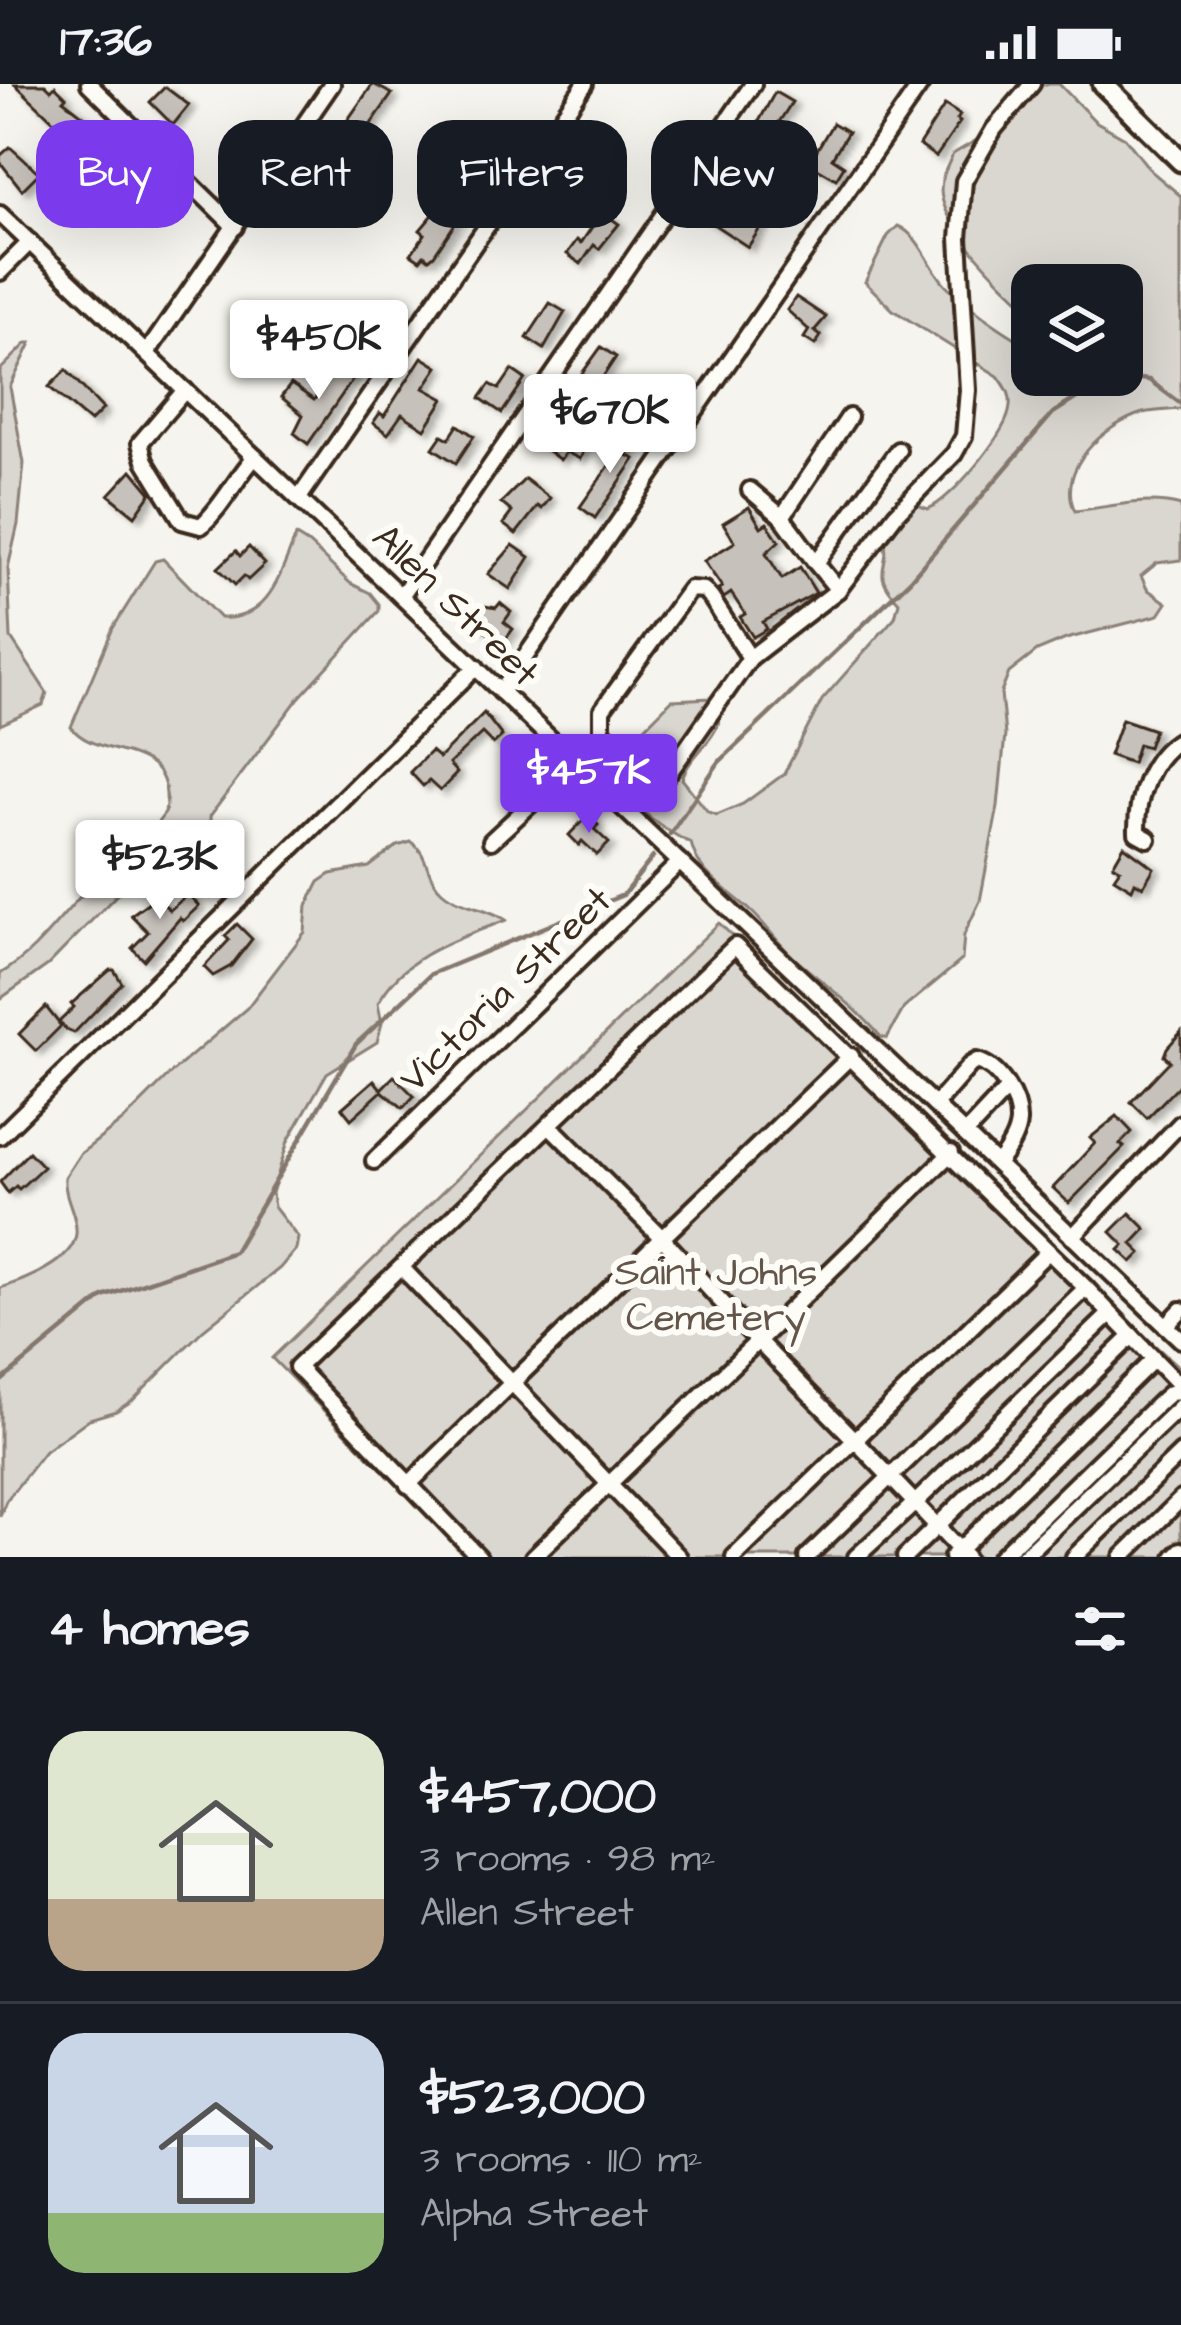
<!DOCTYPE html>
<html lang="en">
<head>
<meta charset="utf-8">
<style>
	body { margin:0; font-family:"Architects Daughter",sans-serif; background:#20242c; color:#f1f3f6; height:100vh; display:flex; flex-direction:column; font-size:45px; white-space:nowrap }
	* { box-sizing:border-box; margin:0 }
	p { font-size:39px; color:#9ea1a6 }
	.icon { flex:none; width:66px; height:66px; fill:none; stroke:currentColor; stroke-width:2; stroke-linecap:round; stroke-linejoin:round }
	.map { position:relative; height:1473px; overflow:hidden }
	.drawer { display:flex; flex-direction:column; background:#171b24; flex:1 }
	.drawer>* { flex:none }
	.banner { position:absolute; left:36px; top:36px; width:1110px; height:108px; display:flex; gap:24px }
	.fabs { position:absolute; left:1011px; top:180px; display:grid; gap:24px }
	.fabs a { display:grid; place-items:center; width:132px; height:132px; border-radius:24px; background:#171b24; box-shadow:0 12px 48px #0002; font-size:60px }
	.price { position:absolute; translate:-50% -102px; padding:0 27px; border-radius:12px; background:#fff; color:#222; font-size:39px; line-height:78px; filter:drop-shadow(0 3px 6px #0008) }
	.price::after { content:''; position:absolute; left:50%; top:72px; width:36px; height:27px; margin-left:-18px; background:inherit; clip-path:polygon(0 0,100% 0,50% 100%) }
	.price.active { background:#7c3aed; color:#fff }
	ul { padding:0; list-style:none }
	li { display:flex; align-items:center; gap:36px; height:300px; padding:0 48px }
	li+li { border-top:3px solid #363941 }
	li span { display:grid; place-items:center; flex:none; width:336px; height:240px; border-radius:36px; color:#555 }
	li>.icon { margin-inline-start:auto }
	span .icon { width:144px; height:144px; fill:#fffc; stroke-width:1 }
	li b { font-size:51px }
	h2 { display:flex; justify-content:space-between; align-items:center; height:144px; padding:0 48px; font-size:51px }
	.pill { padding:0 42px; border-radius:36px; background:#171b24; box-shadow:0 12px 48px #0002; font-size:42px; line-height:108px }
	.pill.active { background:#7c3aed; color:#fff }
	.status { display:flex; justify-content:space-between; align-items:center; height:84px; padding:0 60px; background:#171b24; direction:ltr }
	.status svg { height:33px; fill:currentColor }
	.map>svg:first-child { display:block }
	.green { fill:#dad6d0; stroke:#8a8077; stroke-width:3 }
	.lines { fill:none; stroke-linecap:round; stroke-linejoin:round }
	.stream { stroke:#84786e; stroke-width:4.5 }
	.building { fill:#c7c1bb; stroke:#3b2a1e; stroke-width:3; filter:url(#shadow) }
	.minor-casing { stroke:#3b2a1e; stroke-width:22 }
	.major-casing { stroke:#3b2a1e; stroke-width:27 }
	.minor { stroke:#fdfcf7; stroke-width:14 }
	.major { stroke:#fdfcf7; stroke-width:18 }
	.labels { text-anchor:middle; stroke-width:12; stroke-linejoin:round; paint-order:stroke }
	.street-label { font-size:39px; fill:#3b2a1e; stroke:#fdfcf7 }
	.park-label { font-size:39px; fill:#63554a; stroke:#fdfcf7 }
</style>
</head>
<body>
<div class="status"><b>17:36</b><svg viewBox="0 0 49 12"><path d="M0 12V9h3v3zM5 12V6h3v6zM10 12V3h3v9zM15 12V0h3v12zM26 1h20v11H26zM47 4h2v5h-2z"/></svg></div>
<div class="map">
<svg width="1181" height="1473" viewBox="0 0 1181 1473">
	<defs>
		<filter id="shadow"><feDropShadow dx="6" dy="4" stdDeviation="3" flood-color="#0004"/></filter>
	</defs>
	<rect width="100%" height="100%" fill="#f5f4ee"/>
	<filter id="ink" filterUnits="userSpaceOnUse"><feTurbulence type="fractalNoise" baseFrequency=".00833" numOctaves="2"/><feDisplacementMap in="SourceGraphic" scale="24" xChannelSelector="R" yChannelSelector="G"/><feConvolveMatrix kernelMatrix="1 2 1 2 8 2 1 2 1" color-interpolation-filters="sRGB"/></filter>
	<g filter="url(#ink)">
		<g class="green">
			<path d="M1040 0H1059L1095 37 1125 54 1151 87 1181 112V325C1169 326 1155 326 1143 329 1105 340 1055 385 1075 427 1109 423 1148 412 1181 422V476L1157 479 1141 492 1147 505 1167 519 1159 531 1066 555 1037 567 1009 589 1001 609 1005 651 998 722 980 817 964 851 962 876 904 924 887 954 881 953C858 925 825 900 797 877 780 862 768 843 752 828 729 806 698 791 691 759 662 747 605 699 588 672L634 654 672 616 711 614C739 644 689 667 682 695L708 728 717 731 743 720 784 690 822 616 895 533 899 518C867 484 894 485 883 451L912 419 928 425C951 416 1004 352 1009 328 1013 312 1007 304 998 292L893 226 865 198 888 152 898 142C921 152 929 184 946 201 972 227 1001 246 1032 264V291H1122V201H1032V227C1006 204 941 142 941 106 941 93 948 81 953 70L1017 32Z"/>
			<polygon points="27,259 31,259 10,303 24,379 18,440 8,484 11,554 47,609 43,621 0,641 0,286"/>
			<path d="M296 452 309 460 350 499 370 509 379 520V527L298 615 210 732 211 768 206 787 193 795 171 774 164 772 145 782 48 881 0 915V890C32 871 52 844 76 817 105 787 140 764 165 729 177 653 98 679 71 643L113 544 155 477 163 475 220 534C270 537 281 487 296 452Z"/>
			<path d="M411 758C429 770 425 792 442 807 460 823 486 822 506 836 456 856 406 869 378 919L382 939 377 958 327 989 288 1057 272 1109 274 1123 298 1154 296 1165 280 1184 203 1246 133 1316 116 1327 89 1335 45 1367 6 1417 0 1432V1204C23 1197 73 1178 76 1150 78 1131 63 1113 65 1093L80 1070 126 1034 171 989 247 924 305 848 307 822 319 798 331 790 369 783 397 762Z"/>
			<polygon points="719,839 1100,1212 1181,1285 1181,1473 468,1473 272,1274"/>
		</g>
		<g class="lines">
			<g class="stream">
				<polyline points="670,750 719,678 910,496 1053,329 1111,292 1149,296 1181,320"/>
				<polyline points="0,1298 103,1213 234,1168 356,960 431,890 623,811 653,773"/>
			</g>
		</g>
		<g class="building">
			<polygon points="15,0 45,0 51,6 55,2 66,13 63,16 102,46 113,59 102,72 89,60 84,66"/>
			<polygon points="373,0 392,10 364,50 347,37"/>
			<polygon points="165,3 189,21 173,41 150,18"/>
			<polygon points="775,8 792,18 772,49 782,56 762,86 740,72"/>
			<polygon points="945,21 960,31 957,36 960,38 936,73 919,61"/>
			<polygon points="833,39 848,48 832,74 844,82 836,95 809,79"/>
			<polygon points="10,63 39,89 22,106 0,78 0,72"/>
			<polygon points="459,100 475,110 434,171 429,175 424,171 420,176 411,170 425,150 420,146"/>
			<polygon points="702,104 738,128 741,123 764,138 748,163 689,124"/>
			<polygon points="602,128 619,140 599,165 594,161 581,180 567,170 577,156 581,159"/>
			<polygon points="796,213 826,233 814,247 821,252 815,261 804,254 809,246 787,226"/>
			<polygon points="550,219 565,228 544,265 527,254"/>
			<polygon points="601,263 616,273 583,323 565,313"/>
			<polygon points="422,273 438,283 424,304 444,315 425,345 402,330 388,350 373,339 380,329 384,332"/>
			<polygon points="339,278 357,289 308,360 294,349 303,331 281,313 291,300 314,316"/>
			<polygon points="66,286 103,325 90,338 49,303"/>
			<polygon points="512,286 525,295 502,329 480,314 490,300 499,305"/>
			<polygon points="574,321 584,327 567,354 585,365 580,375 566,368 560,376 540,361 548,349 554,353"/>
			<polygon points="458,341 474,352 456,379 433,364 442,351 449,355"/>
			<polygon points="619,349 635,359 627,371 635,375 595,434 580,423 618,369 612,365 612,359"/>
			<polygon points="132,386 151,409 135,432 109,411"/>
			<polygon points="525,395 550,414 542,425 538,422 516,450 503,440 512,428 501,419"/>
			<polygon points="749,423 761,443 767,439 779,457 766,469 782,495 800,483 816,509 763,538 767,545 753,553 740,533 745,530 731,509 724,514 718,505 722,503 704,477 735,458 723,439"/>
			<polygon points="513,461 530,473 510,505 488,490"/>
			<polygon points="249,463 265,480 248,496 244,492 235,501 218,484 236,467 240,472"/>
			<polygon points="500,519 511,528 504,538 513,545 502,560 473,537 484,522 496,524"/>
			<polygon points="484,629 502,652 493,660 482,649 449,680 457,689 440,707 429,697 423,702 410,688 431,667 439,674"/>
			<polygon points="1122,635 1154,646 1148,663 1138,660 1132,679 1109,671"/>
			<polygon points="588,731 598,741 594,745 609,759 597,771 582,757 579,761 569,751"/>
			<polygon points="1124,762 1154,784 1143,803 1135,798 1132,805 1114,794 1120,785 1113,781"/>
			<polygon points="188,810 199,822 183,837 180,834 144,876 132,864 148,848 131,831 156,813 170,826"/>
			<polygon points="237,840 252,855 231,882 213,892 204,883 229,856 225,852"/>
			<polygon points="110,886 114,886 122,899 74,949 67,946 59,938 74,923 71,920"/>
			<polygon points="46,923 61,942 36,967 19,950"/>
			<polygon points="1181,948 1181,999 1147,1034 1131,1018 1170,977 1164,972 1167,964"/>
			<polygon points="394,992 414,1012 403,1024 382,1007 351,1035 342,1024 374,996 381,1005"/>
			<polygon points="1117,1032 1132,1048 1120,1060 1124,1063 1069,1119 1053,1104 1095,1059 1090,1054"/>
			<polygon points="29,1068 43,1083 19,1105 16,1102 8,1109 0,1098"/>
			<polygon points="1130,1129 1146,1145 1132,1160 1141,1169 1132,1178 1119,1166 1124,1161 1111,1148"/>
		</g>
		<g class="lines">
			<g class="minor-casing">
				<g id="minor">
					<polyline points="89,0 235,143"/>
					<polyline points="0,130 1181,1256"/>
					<polyline points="0,188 30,158"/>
					<polyline points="147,269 332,0"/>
					<path d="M185 306 140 359 145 377 182 437 201 442C224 421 235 395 255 373"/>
					<polyline points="750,406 782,433 816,479"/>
					<polyline points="299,414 585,0"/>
					<polyline points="782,433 849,333"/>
					<polyline points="838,506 816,479 898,366"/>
					<polyline points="401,512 753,0"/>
					<polyline points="501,608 921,0"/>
					<polyline points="613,657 602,647 602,626 690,505 704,506 711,514 750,574"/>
					<path d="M1148 755 1137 749C1136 715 1149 673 1181 655"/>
					<polyline points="491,757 576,678 591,674 613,657 655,697 669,689 750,574 838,506 896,430 954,370 964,352 968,306 959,154 964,97 994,45 1032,0"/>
					<polyline points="851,972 662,1154 758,1257 951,1069"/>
					<path d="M935 1021 970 981 977 977C999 983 1019 1014 1018 1038 1017 1053 1006 1069 997 1080"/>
					<polyline points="965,1050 1007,1005"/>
					<polyline points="0,1052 476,583"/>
					<polyline points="374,1077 680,778"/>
					<polyline points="1072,1153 1181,1039"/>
					<polyline points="1048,1168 855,1356 915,1419 1110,1230"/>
					<polyline points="402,1184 512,1299 662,1154 550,1042"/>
					<polyline points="1086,1204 1132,1252"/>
					<polyline points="1166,1242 1181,1226"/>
					<polyline points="408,1401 512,1299 679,1473"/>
					<polyline points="479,1473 297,1283 735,862 1086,1204 807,1473"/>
					<polyline points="533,1473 758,1257 855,1356 734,1473"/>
					<polyline points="856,1473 915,1419 937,1442 905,1473"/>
					<polyline points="952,1473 1154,1275"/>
					<polyline points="966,1473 937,1442 1132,1252 1181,1303"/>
					<polyline points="1000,1473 1163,1315 1170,1309 1181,1308"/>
					<polyline points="1023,1473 1181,1322"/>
					<polyline points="1074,1473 1181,1369"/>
					<polyline points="1122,1473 1181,1415"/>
					<polyline points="1174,1473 1181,1466"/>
				</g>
			</g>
			<g class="major-casing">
				<polyline id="major" points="1103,0 1181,77"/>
			</g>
			<use href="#minor" class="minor"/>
			<use href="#major" class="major"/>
		</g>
	</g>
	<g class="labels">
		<g class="street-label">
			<text transform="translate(457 520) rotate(44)" y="14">Allen Street</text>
			<text transform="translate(504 904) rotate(-44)" y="14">Victoria Street</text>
		</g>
		<g class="park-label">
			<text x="716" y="1201">Saint Johns<tspan x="716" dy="45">Cemetery</tspan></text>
		</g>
	</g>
</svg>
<div class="fabs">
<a><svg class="icon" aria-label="layers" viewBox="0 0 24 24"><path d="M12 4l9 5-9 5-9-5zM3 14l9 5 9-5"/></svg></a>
</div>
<b class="price" style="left:319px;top:318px">$450K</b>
<b class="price" style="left:610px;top:392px">$670K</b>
<b class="price active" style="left:589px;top:752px">$457K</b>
<b class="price" style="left:160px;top:838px">$523K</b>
<div class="banner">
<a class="pill active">Buy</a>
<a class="pill">Rent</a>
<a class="pill">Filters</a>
<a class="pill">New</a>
</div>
</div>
<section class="drawer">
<h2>4 homes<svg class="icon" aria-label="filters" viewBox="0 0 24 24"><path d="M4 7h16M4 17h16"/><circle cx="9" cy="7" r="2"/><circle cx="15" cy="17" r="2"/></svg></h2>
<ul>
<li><span style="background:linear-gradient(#dfe7d0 70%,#b9a48a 0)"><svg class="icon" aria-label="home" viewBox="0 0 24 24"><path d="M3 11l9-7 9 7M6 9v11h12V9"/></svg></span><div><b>$457,000</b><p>3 rooms · 98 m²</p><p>Allen Street</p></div></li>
<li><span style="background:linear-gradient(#c9d6e8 75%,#8fb573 0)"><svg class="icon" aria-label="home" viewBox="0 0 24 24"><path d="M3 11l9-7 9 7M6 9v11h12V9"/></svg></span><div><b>$523,000</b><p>3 rooms · 110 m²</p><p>Alpha Street</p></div></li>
</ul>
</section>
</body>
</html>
